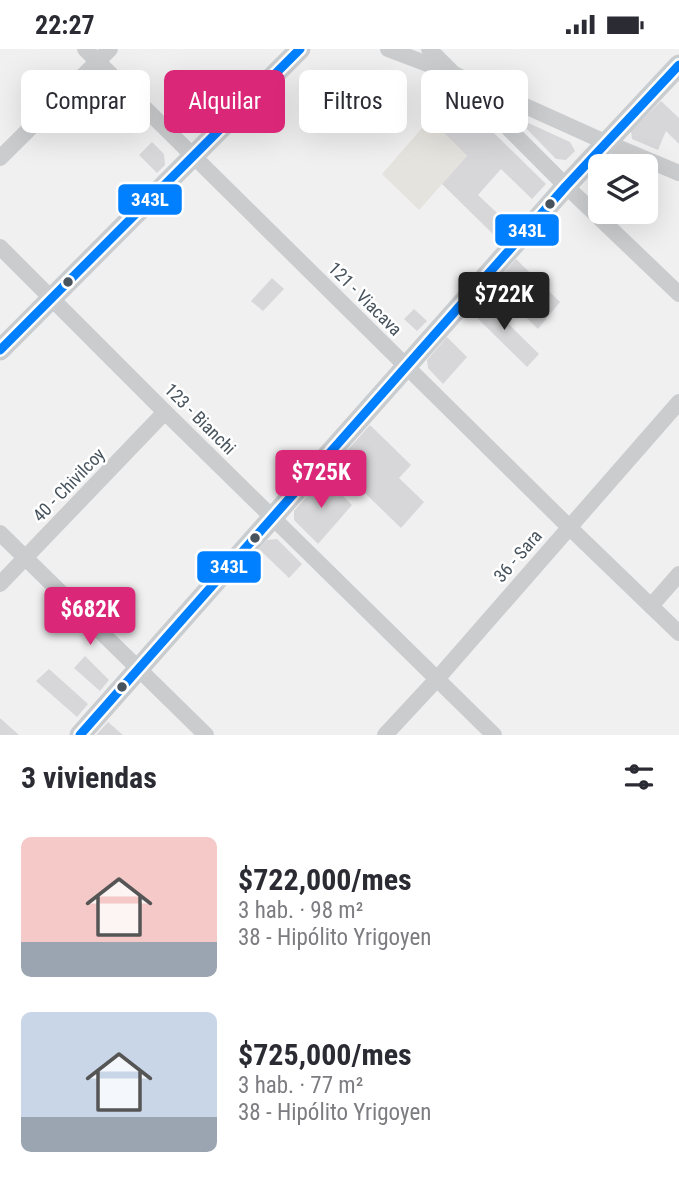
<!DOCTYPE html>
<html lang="es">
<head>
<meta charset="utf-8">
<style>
	body { margin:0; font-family:"Roboto Condensed",sans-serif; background:#f2f2f3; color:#2b2b33; height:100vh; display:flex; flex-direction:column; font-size:26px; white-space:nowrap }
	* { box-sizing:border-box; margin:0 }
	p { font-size:23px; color:#7c7c81 }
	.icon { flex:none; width:38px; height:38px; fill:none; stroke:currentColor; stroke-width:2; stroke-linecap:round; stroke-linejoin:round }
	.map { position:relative; height:686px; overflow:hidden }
	.details { display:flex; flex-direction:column; background:#fff; flex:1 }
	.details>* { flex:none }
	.banner { position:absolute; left:21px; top:21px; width:637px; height:63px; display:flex; gap:14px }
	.controls { position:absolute; left:588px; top:105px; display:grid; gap:14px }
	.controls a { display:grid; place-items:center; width:70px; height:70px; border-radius:10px; background:#fff; box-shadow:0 7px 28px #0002; font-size:35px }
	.price { position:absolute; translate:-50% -60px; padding:0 16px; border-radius:7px; background:#db2777; color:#fff; font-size:23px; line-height:46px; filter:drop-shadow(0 2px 4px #0008) }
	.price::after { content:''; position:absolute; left:50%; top:42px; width:21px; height:16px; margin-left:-10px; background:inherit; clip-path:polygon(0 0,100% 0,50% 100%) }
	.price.selected { background:#222; color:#fff }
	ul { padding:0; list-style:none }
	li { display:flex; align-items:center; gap:21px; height:175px; padding:0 21px }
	li span { display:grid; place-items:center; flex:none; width:196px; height:140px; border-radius:10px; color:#555 }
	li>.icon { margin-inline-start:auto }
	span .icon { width:84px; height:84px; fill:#fffc; stroke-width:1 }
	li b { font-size:30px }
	h2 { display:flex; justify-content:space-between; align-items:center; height:84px; padding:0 21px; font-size:30px }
	.pill { padding:0 24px; border-radius:10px; background:#fff; box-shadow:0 7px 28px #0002; font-size:24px; line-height:63px }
	.pill.selected { background:#db2777; color:#fff }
	.status { display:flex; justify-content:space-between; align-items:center; height:49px; padding:0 35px; background:#fff; direction:ltr }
	.status svg { height:19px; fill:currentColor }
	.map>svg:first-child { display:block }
	.commercial { fill:#e5e3de }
	.building { fill:#d7d7d9 }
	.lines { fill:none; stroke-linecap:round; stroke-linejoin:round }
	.street { stroke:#caccce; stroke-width:16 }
	.secondary { stroke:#cacdd0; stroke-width:21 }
	.bus-1-casing { stroke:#fff; stroke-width:14 }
	.bus-1 { stroke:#007fff; stroke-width:9 }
	.bus-dot { fill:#47535d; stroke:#fff; stroke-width:2.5 }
	.labels { text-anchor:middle; stroke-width:5; stroke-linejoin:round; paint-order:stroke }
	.street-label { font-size:18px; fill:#47535d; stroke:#fff }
	.line-badge { stroke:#fff; stroke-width:2.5 }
	.badge-label { font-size:19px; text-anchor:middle; font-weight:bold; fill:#fff }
</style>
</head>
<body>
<div class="status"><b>22:27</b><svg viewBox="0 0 49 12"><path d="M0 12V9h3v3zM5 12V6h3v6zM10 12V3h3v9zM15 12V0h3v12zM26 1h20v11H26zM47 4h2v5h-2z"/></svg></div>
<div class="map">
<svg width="679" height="686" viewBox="0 0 679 686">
	<rect width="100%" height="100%" fill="#f1f0f0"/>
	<polygon class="commercial" points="430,70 467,107 419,161 382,125"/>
	<g class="building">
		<polygon points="453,44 546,135 532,150 501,120 478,146 510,176 498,190 442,135 467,107 430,70"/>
		<polygon points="661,52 679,69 679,95 666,82 658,101 632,90 631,82"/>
		<polygon points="524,72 570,93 575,102 566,111 556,110 522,75"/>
		<polygon points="152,93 164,105 165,116 157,124 139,106"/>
		<polygon points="516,210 560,253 538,280 493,236"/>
		<polygon points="272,229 284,240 263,262 251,252"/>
		<polygon points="482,249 539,305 527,318 470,262"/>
		<polygon points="414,260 427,272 417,282 404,270"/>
		<polygon points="447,288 467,308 443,335 428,319 427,311"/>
		<polygon points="370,376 411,416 399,429 424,453 401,479 335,415"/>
		<polygon points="324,428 352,456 318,495 294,471 294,462"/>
		<polygon points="277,490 302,515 289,529 259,500 267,491"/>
		<polygon points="85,607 109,631 100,642 74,619"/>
		<polygon points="49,620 88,655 77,668 36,632"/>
		<polygon points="0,669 19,686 0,686"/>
		<polygon points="108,673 123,686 96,686"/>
	</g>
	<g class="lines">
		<g class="street">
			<polyline points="85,0 569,478 679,584"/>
			<polyline points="388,0 454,25 605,93 679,124"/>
			<polyline points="429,0 566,137 679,245"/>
			<polyline points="0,109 110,0"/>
			<polyline points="0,198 165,363 494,686"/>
			<polyline points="0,484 206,686"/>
			<polyline points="0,535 165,363"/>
			<polyline points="651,557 679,525"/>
			<polyline points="385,686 437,630 679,353"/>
		</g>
		<g class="secondary">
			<polyline points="0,301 300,0"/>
			<polyline points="80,686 566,137 679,16"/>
		</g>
		<g class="bus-1-casing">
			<g id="bus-1">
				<polyline points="0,301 300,0"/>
				<polyline points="80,686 566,137 679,16"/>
			</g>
		</g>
		<use href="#bus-1" class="bus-1"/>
	</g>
	<g class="bus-dot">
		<circle cx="550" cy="155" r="6"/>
		<circle cx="68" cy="233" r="6"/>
		<circle cx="255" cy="489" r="6"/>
		<circle cx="122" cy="638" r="6"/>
	</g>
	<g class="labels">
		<g class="street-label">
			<text transform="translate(365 250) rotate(45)" y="6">121 - Viacava</text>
			<text transform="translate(200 370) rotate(45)" y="6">123 - Bianchi</text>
			<text transform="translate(69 436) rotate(-46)" y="6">40 - Chivilcoy</text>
			<text transform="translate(518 507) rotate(-49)" y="6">36 - Sara</text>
		</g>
	</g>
	<g class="line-badge">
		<rect x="117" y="134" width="66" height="33" rx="7" fill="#007fff"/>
		<rect x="494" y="164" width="66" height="34" rx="7" fill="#007fff"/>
		<rect x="196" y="501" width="66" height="34" rx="7" fill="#007fff"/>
	</g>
	<g class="badge-label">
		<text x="150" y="157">343L</text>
		<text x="527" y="188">343L</text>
		<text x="229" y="524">343L</text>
	</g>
</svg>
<div class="controls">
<a><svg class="icon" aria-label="layers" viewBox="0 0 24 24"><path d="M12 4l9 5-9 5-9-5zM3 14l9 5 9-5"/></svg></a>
</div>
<b class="price selected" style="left:504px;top:283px">$722K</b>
<b class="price" style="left:321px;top:461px">$725K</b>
<b class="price" style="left:90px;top:598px">$682K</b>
<div class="banner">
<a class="pill">Comprar</a>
<a class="pill selected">Alquilar</a>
<a class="pill">Filtros</a>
<a class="pill">Nuevo</a>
</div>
</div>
<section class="details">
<h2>3 viviendas<svg class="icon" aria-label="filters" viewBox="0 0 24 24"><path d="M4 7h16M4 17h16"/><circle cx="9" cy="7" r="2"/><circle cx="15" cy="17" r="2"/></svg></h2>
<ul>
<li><span style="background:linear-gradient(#f6c9c9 75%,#9aa5b1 0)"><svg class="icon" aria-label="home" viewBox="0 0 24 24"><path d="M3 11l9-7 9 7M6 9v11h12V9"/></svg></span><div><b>$722,000/mes</b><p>3 hab. · 98 m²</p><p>38 - Hipólito Yrigoyen</p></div></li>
<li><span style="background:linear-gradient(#c9d6e8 75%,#9aa5b1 0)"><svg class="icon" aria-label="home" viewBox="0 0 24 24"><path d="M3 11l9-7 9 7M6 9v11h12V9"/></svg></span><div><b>$725,000/mes</b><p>3 hab. · 77 m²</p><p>38 - Hipólito Yrigoyen</p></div></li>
</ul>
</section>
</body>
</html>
